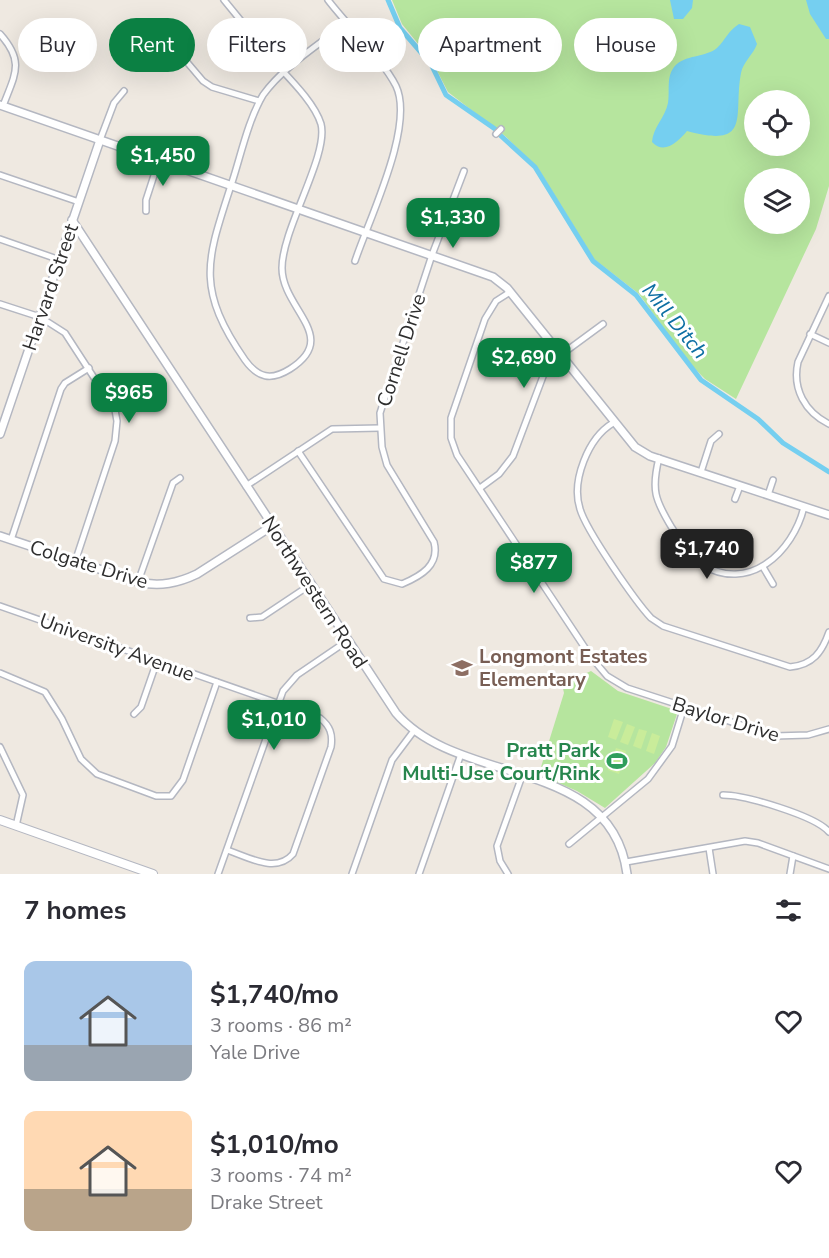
<!DOCTYPE html>
<html lang="en">
<head>
<meta charset="utf-8">
<style>
	body { margin:0; font-family:"Nunito Sans",sans-serif; background:#f2f2f3; color:#2b2b33; height:100vh; display:flex; flex-direction:column; font-size:22px; white-space:nowrap }
	* { box-sizing:border-box; margin:0 }
	p { font-size:20px; color:#7c7c81 }
	.icon { flex:none; width:33px; height:33px; fill:none; stroke:currentColor; stroke-width:2; stroke-linecap:round; stroke-linejoin:round }
	.map { position:relative; height:874px; overflow:hidden }
	.details { display:flex; flex-direction:column; background:#fff; flex:1 }
	.details>* { flex:none }
	.hud { position:absolute; left:18px; top:18px; width:794px; height:54px; display:flex; gap:12px }
	.tools { position:absolute; left:744px; top:90px; display:grid; gap:12px }
	.tools a { display:grid; place-items:center; width:66px; height:66px; border-radius:50%; background:#fff; box-shadow:0 6px 24px #0002; font-size:30px }
	.price { position:absolute; translate:-50% -51px; padding:0 14px; border-radius:12px; background:#0b8043; color:#fff; font-size:20px; line-height:39px; filter:drop-shadow(0 2px 3px #0008) }
	.price::after { content:''; position:absolute; left:50%; top:36px; width:18px; height:14px; margin-left:-9px; background:inherit; clip-path:polygon(0 0,100% 0,50% 100%) }
	.price.on { background:#222; color:#fff }
	ul { padding:0; list-style:none }
	li { display:flex; align-items:center; gap:18px; height:150px; padding:0 24px }
	li span { display:grid; place-items:center; flex:none; width:168px; height:120px; border-radius:12px; color:#555 }
	li>.icon { margin-inline-start:auto }
	span .icon { width:72px; height:72px; fill:#fffc; stroke-width:1 }
	li b { font-size:26px }
	h2 { display:flex; justify-content:space-between; align-items:center; height:72px; padding:0 24px; font-size:26px }
	.pill { padding:0 21px; border-radius:27px; background:#fff; box-shadow:0 6px 24px #0002; font-size:21px; line-height:54px }
	.pill.on { background:#0b8043; color:#fff }
	.map>svg:first-child { display:block }
	.green { fill:#b6e59e; fill-rule:evenodd }
	.pitch { fill:#c9ec9a }
	.water { fill:#75cff0 }
	.lines { fill:none; stroke-linecap:round; stroke-linejoin:round }
	.canal { stroke:#75cff0; stroke-width:5 }
	.minor-casing { stroke:#b4b7c1; stroke-width:8 }
	.tertiary-casing { stroke:#b4b7c1; stroke-width:10 }
	.secondary-casing { stroke:#b4b7c1; stroke-width:10 }
	.minor { stroke:#fff; stroke-width:5 }
	.tertiary { stroke:#fff; stroke-width:7 }
	.secondary { stroke:#fff; stroke-width:8 }
	.labels { text-anchor:middle; stroke-width:6; stroke-linejoin:round; paint-order:stroke }
	.street-label { font-size:20px; fill:#2e2e2e; stroke:#fff }
	.education-label { font-size:20px; font-weight:bold; fill:#785e54; stroke:#fff; text-anchor:start }
	.leisure-label { font-size:20px; font-weight:bold; fill:#27864d; stroke:#fff; text-anchor:end }
	.water-label { font-size:21px; font-style:italic; fill:#0d6fa3; stroke:#fff }
</style>
</head>
<body>
<div class="map">
<svg width="829" height="874" viewBox="0 0 829 874">
	<rect width="100%" height="100%" fill="#efe9e1"/>
	<g class="green">
		<path d="M392 0H829V186L816 229 736 399 705 379 687 361 639 294 594 259 538 168 505 136 448 92 432 61 402 24ZM754 100H800V146H754ZM754 178H800V224H754Z"/>
		<polygon points="591,671 618,691 678,711 666,747 655,763 605,808 577,791 554,781 548,771 541,767 564,693 562,684"/>
	</g>
	<g class="pitch">
		<polygon points="614,719 623,722 616,740 608,737"/>
		<polygon points="627,724 635,727 628,745 620,742"/>
		<polygon points="639,729 647,731 641,749 633,746"/>
		<polygon points="652,733 660,736 654,754 646,751"/>
		<polygon points="616,748 626,751 619,774 608,770"/>
	</g>
	<g class="water">
		<polygon points="670,0 693,0 692,8 683,19 674,19"/>
		<polygon points="806,0 829,0 829,39 826,39 810,14"/>
		<path d="M739 24 750 27 757 44C753 55 743 62 741 73 733 115 753 149 687 131 678 142 664 155 652 142 653 127 665 118 668 103 670 91 666 77 674 67 685 54 705 58 717 48 726 39 728 31 739 24Z"/>
	</g>
	<g class="lines">
		<g class="canal">
			<polyline points="388,0 400,28 431,64 446,95 495,129"/>
			<polyline points="500,135 535,167 593,261 636,295 701,380 758,419 783,443 829,472"/>
		</g>
		<g class="minor-casing">
			<g id="minor">
				<path d="M224 0 278 66C292 81 315 104 321 124 329 155 282 229 282 268 282 309 341 337 290 369 271 381 258 378 245 360 192 284 209 256 234 176 242 150 249 119 263 95 284 66 319 45 346 23"/>
				<path d="M328 0C347 25 383 60 396 86 415 126 369 219 355 261"/>
				<polyline points="149,26 169,41 203,81 212,87 259,101"/>
				<path d="M0 34C25 62 15 74 3 106"/>
				<polyline points="496,134 501,129"/>
				<polyline points="100,140 114,103 124,91"/>
				<polyline points="0,175 79,202"/>
				<polyline points="146,211 146,200 159,160"/>
				<polyline points="0,239 60,260"/>
				<polyline points="510,292 496,301 485,319 451,418 451,438 457,455 591,657 607,676 627,688 775,736 808,735 829,729"/>
				<path d="M829 296 798 362C792 389 805 412 829 424"/>
				<polyline points="0,304 40,317 65,333 115,410 117,421 115,441 75,562"/>
				<polyline points="810,334 829,343"/>
				<path d="M613 423C588 438 571 481 580 509 586 530 635 601 651 618L663 626 790 667C813 665 822 652 829 632"/>
				<path d="M298 451 384 579 402 584C421 576 440 565 434 542L387 465 382 447 380 413 432 255 464 171"/>
				<path d="M659 458C651 490 655 500 672 528 680 540 688 556 701 564 749 594 793 552 804 507"/>
				<polyline points="701,472 711,441 719,434"/>
				<polyline points="246,486 332,429 380,428"/>
				<polyline points="480,488 499,474 513,456 545,371 554,360 603,324"/>
				<polyline points="768,495 773,480"/>
				<polyline points="735,499 740,486"/>
				<polyline points="11,540 61,389 65,383 89,368"/>
				<polyline points="763,567 773,584"/>
				<polyline points="138,582 173,483 180,478"/>
				<path d="M0 606 320 718C330 726 333 734 331 747L293 854C276 874 248 857 227 850"/>
				<polyline points="250,618 262,617 310,585"/>
				<polyline points="0,673 45,692 62,719 81,759 97,774 156,796 171,796 183,780 217,682"/>
				<polyline points="134,714 141,707 157,661"/>
				<polyline points="0,747 23,795 16,826"/>
				<path d="M723 795C745 795 816 816 829 832"/>
				<polyline points="569,844 648,779 672,746 684,707"/>
				<polyline points="709,848 713,874"/>
				<polyline points="626,862 745,841 758,843 829,869"/>
				<polyline points="218,874 283,691 297,675 347,641"/>
				<polyline points="352,874 392,760 413,732"/>
				<polyline points="419,874 461,754"/>
				<polyline points="508,874 500,861 497,846 522,776"/>
				<polyline points="790,874 793,856"/>
			</g>
		</g>
		<g class="tertiary-casing">
			<g id="tertiary">
				<polyline points="0,105 493,277 507,288 635,447 650,456 829,515"/>
				<path d="M72 220 396 713C459 787 612 756 627 874"/>
				<polyline points="0,434 100,140"/>
				<path d="M0 536 138 582C160 587 178 583 197 574L272 526"/>
			</g>
		</g>
		<g class="secondary-casing">
			<polyline id="secondary" points="0,820 153,874"/>
		</g>
		<use href="#minor" class="minor"/>
		<use href="#tertiary" class="tertiary"/>
		<use href="#secondary" class="secondary"/>
	</g>
	<defs>
		<g id="school-bare" transform="scale(1.62)"><path d="M0-5L7-2L0 1L-7-2ZM-4 1L0 2.5L4 1V4Q0 6-4 4Z" fill="#8d6e63" stroke="#fff" stroke-width="2.5" paint-order="stroke"/></g>
		<g id="stadium-bare" transform="scale(1.62)"><path d="M0-5a6.5 5 0 1 0 0 10a6.5 5 0 1 0 0-10ZM-3.5-1.8h7v3.6h-7Z" fill="#2e9e5b" stroke="#fff" stroke-width="2.5" paint-order="stroke"/></g>
	</defs>
	<g fill-rule="evenodd">
		<use href="#school-bare" x="462" y="668"/>
		<use href="#stadium-bare" x="617" y="761"/>
	</g>
	<g class="labels">
		<g class="street-label">
			<text transform="translate(50 287) rotate(-71)" y="7">Harvard Street</text>
			<text transform="translate(401 350) rotate(-72)" y="7">Cornell Drive</text>
			<text transform="translate(89 564) rotate(17)" y="7">Colgate Drive</text>
			<text transform="translate(315 592) rotate(57)" y="7">Northwestern Road</text>
			<text transform="translate(117 647) rotate(20)" y="7">University Avenue</text>
			<text transform="translate(726 719) rotate(17)" y="7">Baylor Drive</text>
		</g>
		<g class="education-label">
			<text x="479" y="663">Longmont Estates<tspan x="479" dy="23">Elementary</tspan></text>
		</g>
		<g class="leisure-label">
			<text x="600" y="757">Pratt Park<tspan x="600" dy="23">Multi-Use Court/Rink</tspan></text>
		</g>
		<g class="water-label">
			<text transform="translate(675 321) rotate(51)" y="7">Mill Ditch</text>
		</g>
	</g>
</svg>
<div class="tools">
<a><svg class="icon" aria-label="locate" viewBox="0 0 24 24"><circle cx="12" cy="12" r="6"/><path d="M12 2v4M12 18v4M2 12h4M18 12h4"/></svg></a>
<a><svg class="icon" aria-label="layers" viewBox="0 0 24 24"><path d="M12 4l9 5-9 5-9-5zM3 14l9 5 9-5"/></svg></a>
</div>
<b class="price" style="left:163px;top:187px">$1,450</b>
<b class="price" style="left:453px;top:249px">$1,330</b>
<b class="price" style="left:524px;top:389px">$2,690</b>
<b class="price" style="left:129px;top:424px">$965</b>
<b class="price on" style="left:707px;top:580px">$1,740</b>
<b class="price" style="left:534px;top:594px">$877</b>
<b class="price" style="left:274px;top:751px">$1,010</b>
<div class="hud">
<a class="pill">Buy</a>
<a class="pill on">Rent</a>
<a class="pill">Filters</a>
<a class="pill">New</a>
<a class="pill">Apartment</a>
<a class="pill">House</a>
</div>
</div>
<section class="details">
<h2>7 homes<svg class="icon" aria-label="filters" viewBox="0 0 24 24"><path d="M4 7h16M4 17h16"/><circle cx="9" cy="7" r="2"/><circle cx="15" cy="17" r="2"/></svg></h2>
<ul>
<li><span style="background:linear-gradient(#a9c7e8 70%,#9aa5b1 0)"><svg class="icon" aria-label="home" viewBox="0 0 24 24"><path d="M3 11l9-7 9 7M6 9v11h12V9"/></svg></span><div><b>$1,740/mo</b><p>3 rooms · 86 m²</p><p>Yale Drive</p></div><svg class="icon" aria-label="heart" viewBox="0 0 24 24"><path d="M12 20l-8-8c-3-5 5-10 8-4 3-6 11-1 8 4z"/></svg></li>
<li><span style="background:linear-gradient(#ffd9b3 65%,#b9a48a 0)"><svg class="icon" aria-label="home" viewBox="0 0 24 24"><path d="M3 11l9-7 9 7M6 9v11h12V9"/></svg></span><div><b>$1,010/mo</b><p>3 rooms · 74 m²</p><p>Drake Street</p></div><svg class="icon" aria-label="heart" viewBox="0 0 24 24"><path d="M12 20l-8-8c-3-5 5-10 8-4 3-6 11-1 8 4z"/></svg></li>
</ul>
</section>
</body>
</html>
